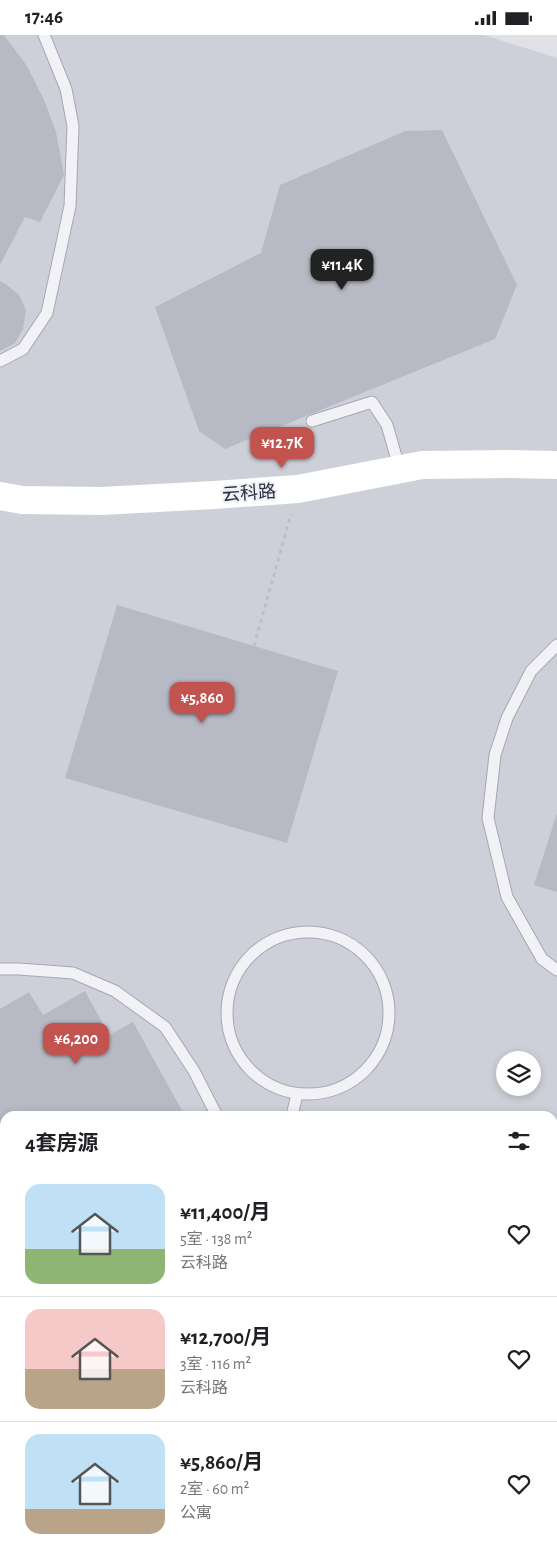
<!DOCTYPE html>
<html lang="zh">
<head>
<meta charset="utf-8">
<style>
	body { margin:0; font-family:"Alegreya Sans","Noto Sans SC",sans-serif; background:#f2f2f2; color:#202124; height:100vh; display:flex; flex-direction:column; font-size:19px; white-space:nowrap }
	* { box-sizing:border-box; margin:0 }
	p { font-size:16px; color:#757577 }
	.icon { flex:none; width:28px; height:28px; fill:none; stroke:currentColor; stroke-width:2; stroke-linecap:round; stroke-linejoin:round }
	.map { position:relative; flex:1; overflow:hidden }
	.details { position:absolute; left:0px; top:1076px; width:558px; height:446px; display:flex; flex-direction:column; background:#fff; border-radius:15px 15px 0 0; box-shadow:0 2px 8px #0003 }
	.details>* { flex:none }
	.controls { position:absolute; left:496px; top:1016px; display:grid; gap:10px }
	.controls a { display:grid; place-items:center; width:45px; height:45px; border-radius:50%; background:#fff; box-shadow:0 2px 8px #0003; font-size:25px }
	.price { position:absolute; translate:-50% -42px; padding:0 11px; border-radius:10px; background:#c2534f; color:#fff; font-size:16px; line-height:32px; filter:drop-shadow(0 1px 2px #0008) }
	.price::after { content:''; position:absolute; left:50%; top:30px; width:15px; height:11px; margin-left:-8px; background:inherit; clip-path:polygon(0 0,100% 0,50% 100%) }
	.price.active { background:#222; color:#fff }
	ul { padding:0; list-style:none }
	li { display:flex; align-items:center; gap:15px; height:125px; padding:0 25px }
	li+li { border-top:1px solid #e0e0e0 }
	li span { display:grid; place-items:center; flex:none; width:140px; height:100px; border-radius:15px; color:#555 }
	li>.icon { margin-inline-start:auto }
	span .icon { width:60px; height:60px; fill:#fffc; stroke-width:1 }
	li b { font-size:21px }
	h2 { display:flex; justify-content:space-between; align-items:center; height:60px; padding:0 25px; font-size:21px }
	.status { display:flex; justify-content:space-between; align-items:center; height:35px; padding:0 25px; background:#fff; direction:ltr }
	.status svg { height:14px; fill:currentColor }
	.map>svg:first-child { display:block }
	.built { fill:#ced0d9; fill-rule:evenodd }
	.green { fill:#c2d0c1 }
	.building { fill:#b7bac4 }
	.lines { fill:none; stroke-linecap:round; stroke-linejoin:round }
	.lane-casing { stroke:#a5a7b1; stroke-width:13 }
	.path { stroke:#bebfc6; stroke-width:3; stroke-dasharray:4 4; stroke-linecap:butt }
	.lane { stroke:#f2f2f6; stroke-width:11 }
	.secondary { stroke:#fff; stroke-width:28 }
	.labels { text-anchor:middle; stroke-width:4; stroke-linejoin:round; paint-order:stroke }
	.street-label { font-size:18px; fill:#2a2d3d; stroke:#eff0f5 }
</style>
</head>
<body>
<div class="status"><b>17:46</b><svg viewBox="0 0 49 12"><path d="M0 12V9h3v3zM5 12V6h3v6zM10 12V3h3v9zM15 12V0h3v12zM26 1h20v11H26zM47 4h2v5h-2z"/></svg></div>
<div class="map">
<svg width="557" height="1522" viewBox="0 0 557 1522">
	<rect width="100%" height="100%" fill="#dfe1e7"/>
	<path class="built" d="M0 0H484L557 23V1522H0ZM505 1025H532V1052H505ZM5 1081H552V1518H5Z"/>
	<polygon class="green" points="176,1518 249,1518 251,1522 175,1522"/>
	<g class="building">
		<polygon points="0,0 4,0 27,31 45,67 56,97 64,140 40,187 25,182 0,230"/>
		<polygon points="442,95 517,250 495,304 225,414 199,396 155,272 261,218 280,150 405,96"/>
		<polygon points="0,246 7,250 19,260 26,275 23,294 15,308 0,316"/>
		<polygon points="117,570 338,636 287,808 65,743"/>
		<polygon points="557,778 557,857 534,850"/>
		<polygon points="85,956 109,1000 133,987 185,1081 5,1081 5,1094 0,1087 0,974 29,957 43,980"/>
		<polygon points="552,1147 557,1148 557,1314 552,1313"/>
		<polygon points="0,1357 5,1358 5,1380 0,1380"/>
		<polygon points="0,1383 5,1384 5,1518 31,1518 30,1522 0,1522"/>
		<polygon points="83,1518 138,1518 136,1522 81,1522"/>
		<polygon points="319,1518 375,1518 373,1522 318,1522"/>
		<polygon points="424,1518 532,1518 545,1522 422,1522"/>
	</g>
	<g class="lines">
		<g class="lane-casing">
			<g id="lane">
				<polyline points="0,326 23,314 47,278 70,171 73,91 66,54 44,0"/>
				<polyline points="312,386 372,367 387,390 400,435"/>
				<polyline points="557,610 531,636 507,683 495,720 488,783 507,862 542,924 557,935"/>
				<circle cx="308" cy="978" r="81"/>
				<polyline points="0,934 19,934 73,938 115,956 165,992 194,1036 217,1081"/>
				<polyline points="292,1081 297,1059"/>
				<polyline points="552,1106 557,1105"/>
				<polyline points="163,1522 164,1518"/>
				<polyline points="275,1522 275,1518"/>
			</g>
		</g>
		<polyline class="path" points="254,611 291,479"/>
		<use href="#lane" class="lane"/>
		<g class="secondary">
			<polyline points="0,461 22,465 101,466 214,460 298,454 422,430 509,429 557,430"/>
			<polyline points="0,1231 5,1233"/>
			<polyline points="552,1404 557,1405"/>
		</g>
	</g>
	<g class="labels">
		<g class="street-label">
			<text transform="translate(249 458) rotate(-4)" y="6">云科路</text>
		</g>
	</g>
</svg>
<div class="controls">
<a><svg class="icon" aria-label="layers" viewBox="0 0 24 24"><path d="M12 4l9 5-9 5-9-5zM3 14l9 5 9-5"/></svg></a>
</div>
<b class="price active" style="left:342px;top:256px">¥11.4K</b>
<b class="price" style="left:282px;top:434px">¥12.7K</b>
<b class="price" style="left:202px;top:689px">¥5,860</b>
<b class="price" style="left:76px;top:1030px">¥6,200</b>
<section class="details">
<h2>4套房源<svg class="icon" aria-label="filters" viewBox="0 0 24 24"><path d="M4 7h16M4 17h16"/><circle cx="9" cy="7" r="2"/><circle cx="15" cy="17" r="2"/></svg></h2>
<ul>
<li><span style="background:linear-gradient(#bfe0f5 65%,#8fb573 0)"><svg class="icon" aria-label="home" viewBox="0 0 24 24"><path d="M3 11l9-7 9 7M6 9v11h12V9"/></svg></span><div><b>¥11,400/月</b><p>5室 · 138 m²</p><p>云科路</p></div><svg class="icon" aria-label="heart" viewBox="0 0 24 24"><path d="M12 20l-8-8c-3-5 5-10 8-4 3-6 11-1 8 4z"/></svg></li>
<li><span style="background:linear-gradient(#f6c9c9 60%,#b9a48a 0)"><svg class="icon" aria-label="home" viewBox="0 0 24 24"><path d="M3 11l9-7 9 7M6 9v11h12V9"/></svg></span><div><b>¥12,700/月</b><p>3室 · 116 m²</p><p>云科路</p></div><svg class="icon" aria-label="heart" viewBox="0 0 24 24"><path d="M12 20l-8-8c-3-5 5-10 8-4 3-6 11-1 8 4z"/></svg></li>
<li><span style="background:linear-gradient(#bfe0f5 75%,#b9a48a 0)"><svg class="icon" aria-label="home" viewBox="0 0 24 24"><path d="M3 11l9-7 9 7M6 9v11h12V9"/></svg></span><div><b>¥5,860/月</b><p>2室 · 60 m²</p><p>公寓</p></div><svg class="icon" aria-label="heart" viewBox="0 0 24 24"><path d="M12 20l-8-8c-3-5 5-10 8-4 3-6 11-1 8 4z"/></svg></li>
</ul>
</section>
</div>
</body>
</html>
